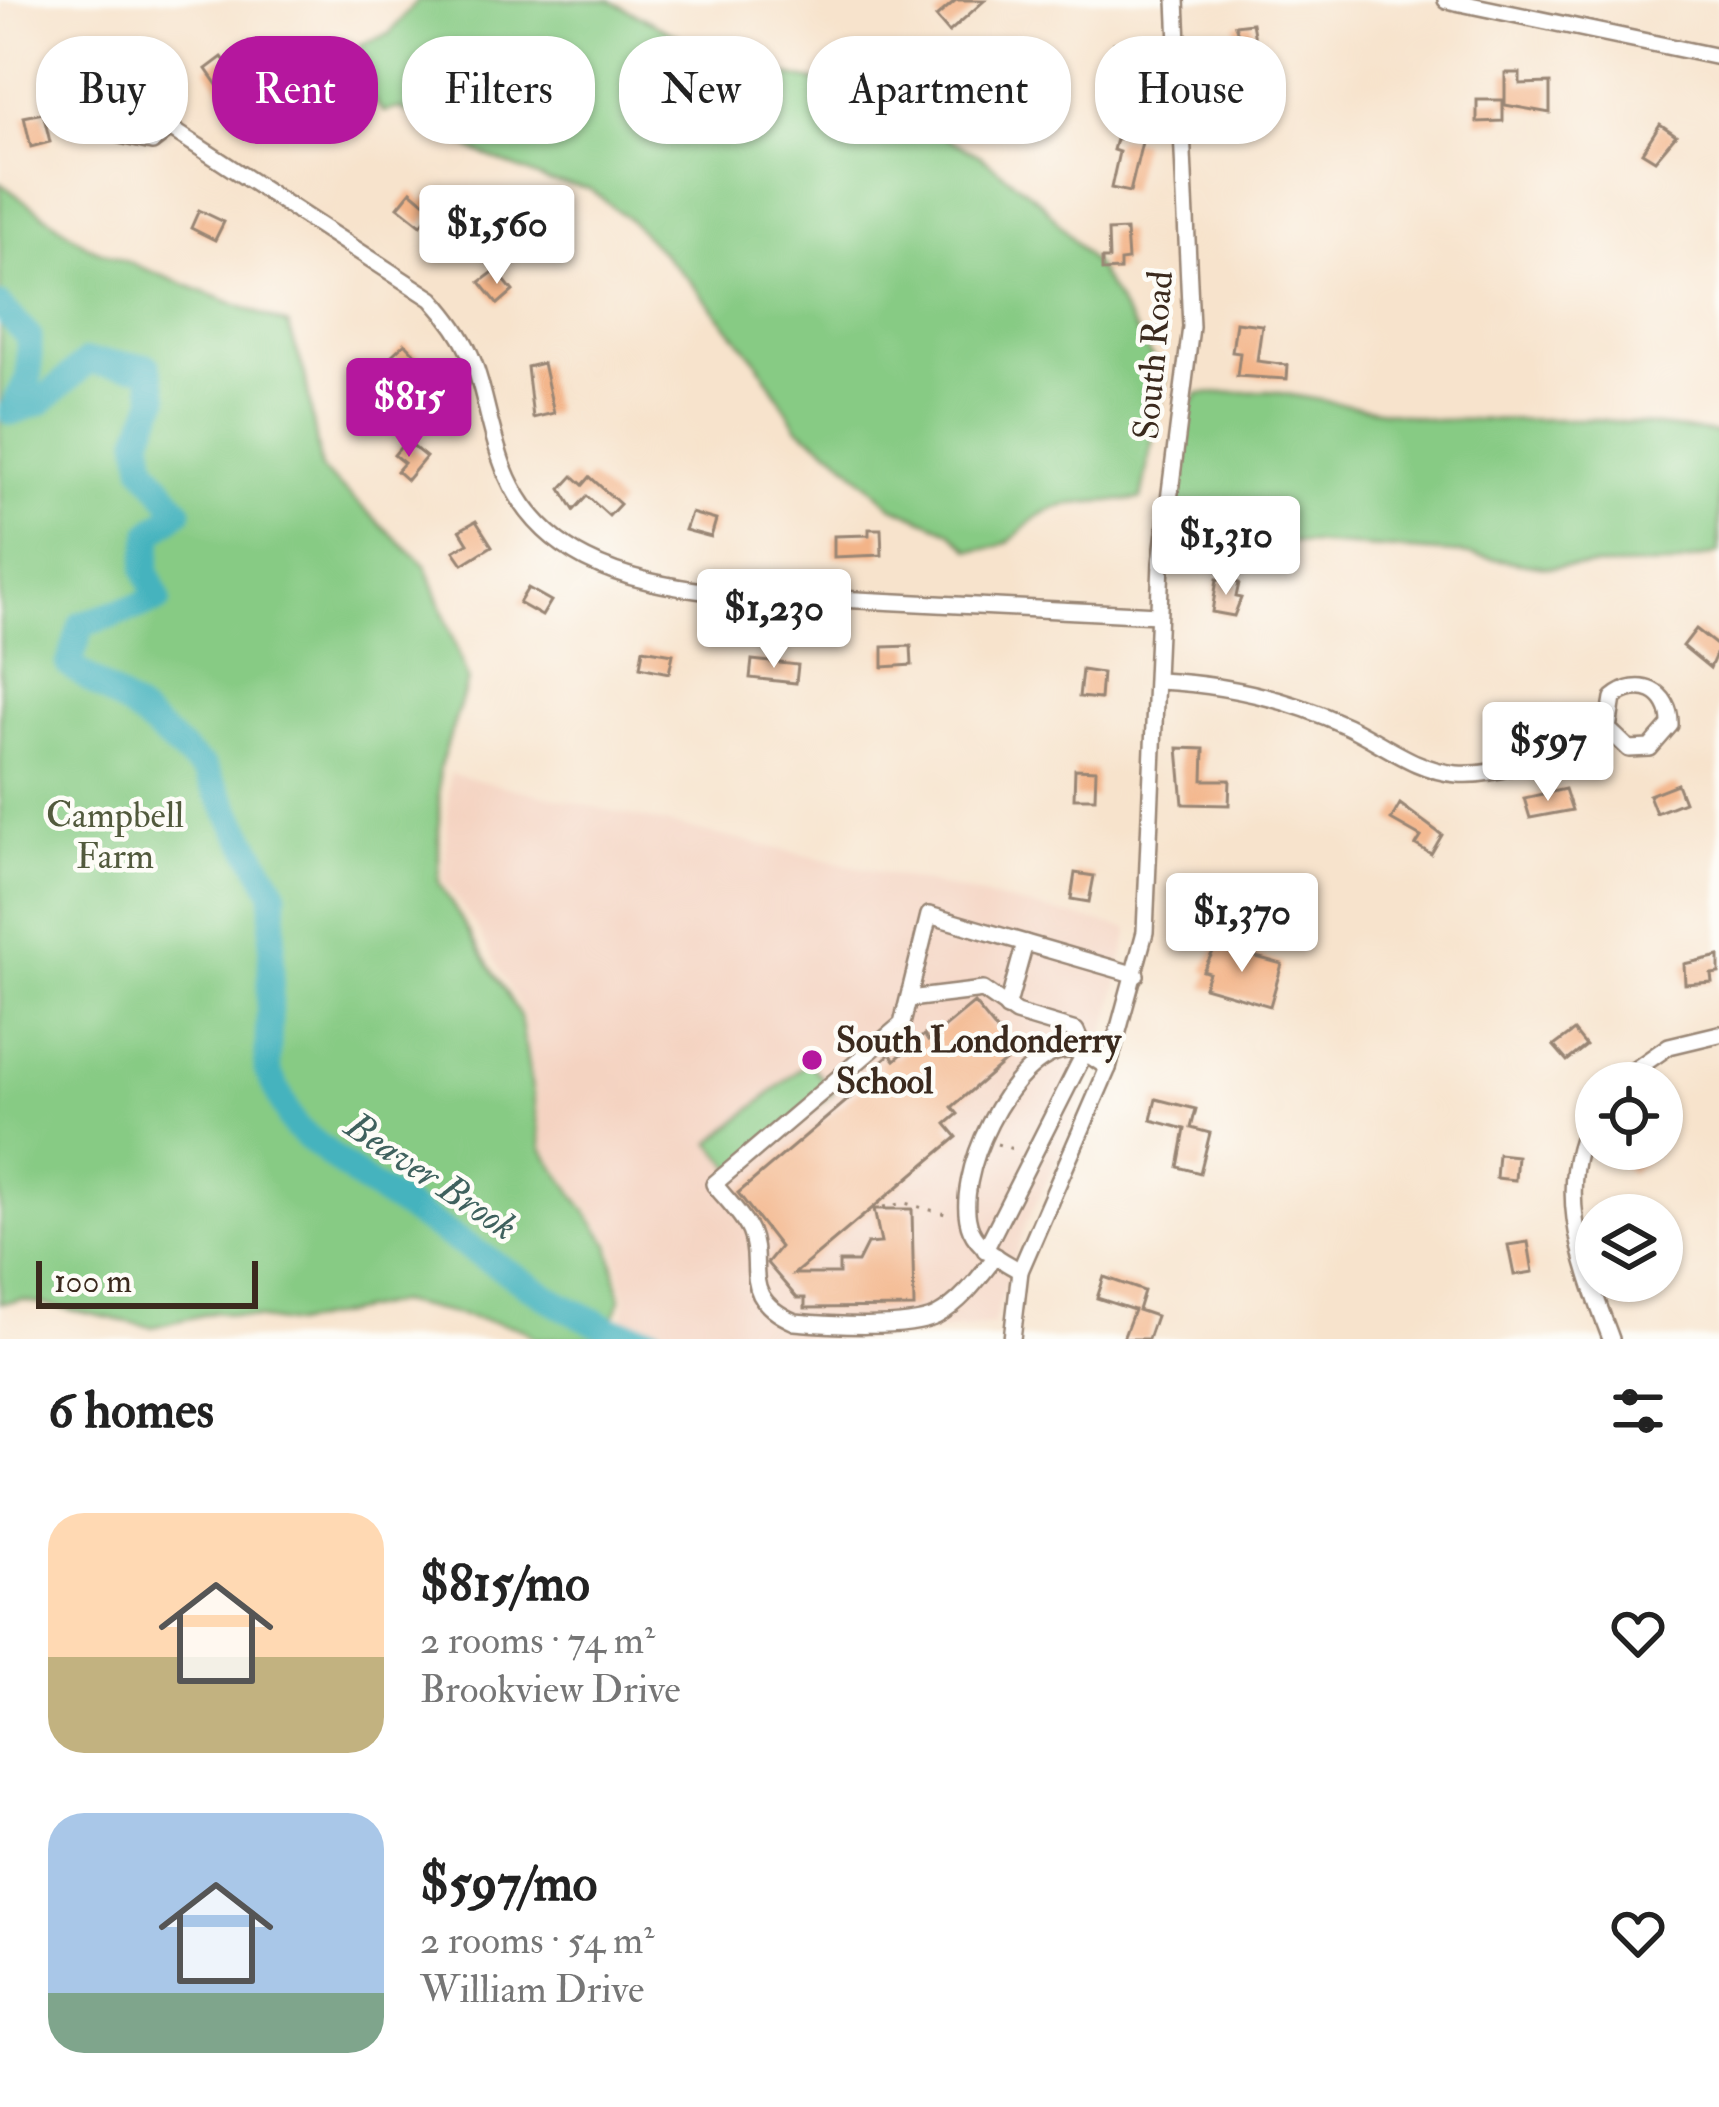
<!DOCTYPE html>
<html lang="en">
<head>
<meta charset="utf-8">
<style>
	body { margin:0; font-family:"IM FELL Double Pica",serif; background:#f6f6f6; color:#222; height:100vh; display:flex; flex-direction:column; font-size:45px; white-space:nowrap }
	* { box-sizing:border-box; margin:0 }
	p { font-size:39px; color:#767676 }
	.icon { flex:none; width:66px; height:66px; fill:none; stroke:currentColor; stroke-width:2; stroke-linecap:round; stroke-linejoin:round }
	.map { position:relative; height:1339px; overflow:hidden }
	.panel { display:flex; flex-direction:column; background:#fff; flex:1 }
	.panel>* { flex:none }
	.top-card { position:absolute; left:36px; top:36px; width:1647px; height:108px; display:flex; gap:24px }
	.fabs { position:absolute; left:1575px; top:1062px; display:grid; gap:24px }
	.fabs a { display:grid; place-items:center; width:108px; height:108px; border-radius:50%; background:#fff; box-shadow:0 3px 9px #0004; font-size:60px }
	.scale { position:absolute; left:36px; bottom:30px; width:222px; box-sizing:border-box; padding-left:12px; border:6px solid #3b2a1e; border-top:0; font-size:33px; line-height:42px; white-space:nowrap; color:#3b2a1e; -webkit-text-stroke:9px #fdfcf7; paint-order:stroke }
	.price { position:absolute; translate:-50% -102px; padding:0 27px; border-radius:12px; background:#fff; color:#222; font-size:39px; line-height:78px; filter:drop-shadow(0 3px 6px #0008) }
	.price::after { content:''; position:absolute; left:50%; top:72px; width:36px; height:27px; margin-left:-18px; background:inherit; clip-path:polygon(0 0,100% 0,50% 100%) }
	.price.current { background:#b5179e; color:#fff }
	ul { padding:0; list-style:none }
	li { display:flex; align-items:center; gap:36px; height:300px; padding:0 48px }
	li span { display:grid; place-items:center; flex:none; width:336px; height:240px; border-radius:36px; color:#555 }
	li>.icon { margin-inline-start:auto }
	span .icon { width:144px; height:144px; fill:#fffc; stroke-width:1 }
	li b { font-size:51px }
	h2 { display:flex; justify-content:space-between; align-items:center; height:144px; padding:0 48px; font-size:51px }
	.pill { padding:0 42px; border-radius:48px; background:#fff; box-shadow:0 3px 9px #0004; font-size:42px; line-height:108px }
	.pill.current { background:#b5179e; color:#fff }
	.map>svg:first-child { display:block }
	.built { fill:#f4d3c1 }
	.green { fill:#87cb84; stroke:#617a51; stroke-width:3 }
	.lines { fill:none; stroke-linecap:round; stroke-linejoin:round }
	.river { stroke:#44b3be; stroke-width:27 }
	.building { fill:#f3b488 }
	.minor-casing { stroke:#998675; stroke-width:20 }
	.path { stroke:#998675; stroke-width:3; stroke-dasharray:3 9; stroke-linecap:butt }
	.minor { stroke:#fff; stroke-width:15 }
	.poi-dot { fill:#b5179e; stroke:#fdfcf7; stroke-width:4.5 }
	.labels { text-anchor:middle; stroke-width:9; stroke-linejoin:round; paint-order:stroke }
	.street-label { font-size:36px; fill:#3b2a1e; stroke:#fdfcf7 }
	.park-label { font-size:36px; fill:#525a3d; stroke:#fdfcf7 }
	.poi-label { font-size:36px; font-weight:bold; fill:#3b2a1e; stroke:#fdfcf7; text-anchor:start }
	.water-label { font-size:39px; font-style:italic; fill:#3f615e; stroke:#fdfcf7 }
</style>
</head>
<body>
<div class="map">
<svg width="1719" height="1339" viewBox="0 0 1719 1339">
	<rect width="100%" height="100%" fill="#fdfcf7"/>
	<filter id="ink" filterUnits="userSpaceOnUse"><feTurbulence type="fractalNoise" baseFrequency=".00833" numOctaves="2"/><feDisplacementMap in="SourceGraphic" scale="24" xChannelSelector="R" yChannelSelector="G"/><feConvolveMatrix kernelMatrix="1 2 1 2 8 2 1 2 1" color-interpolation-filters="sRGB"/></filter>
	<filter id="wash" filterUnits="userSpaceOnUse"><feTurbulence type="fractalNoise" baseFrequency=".004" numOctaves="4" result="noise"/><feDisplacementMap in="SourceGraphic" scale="48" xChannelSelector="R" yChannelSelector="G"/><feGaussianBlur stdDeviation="2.7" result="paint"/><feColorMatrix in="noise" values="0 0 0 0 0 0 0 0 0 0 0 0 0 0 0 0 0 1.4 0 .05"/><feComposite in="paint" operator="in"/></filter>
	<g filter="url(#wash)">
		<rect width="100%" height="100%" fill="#f7e3cc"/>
		<polygon class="built" points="450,774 1129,929 1111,1013 1066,1143 1026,1223 993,1325 864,1339 702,1339 622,1321 626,1299 614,1244 545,1148 524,1015 478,929 444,881"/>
		<g class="green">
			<path d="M418 0H609L728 62 850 89 979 155 1041 202 1096 267 1165 378 1141 499C1114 502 1078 500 1053 509 1016 522 1026 549 970 550L950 531 893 507 836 454 798 428 756 360 691 282 631 221 590 189 547 181 473 150 400 108 384 112C361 90 357 74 361 44L389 34Z"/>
			<polygon points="0,183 89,247 288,325 305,375 321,469 426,566 468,680 439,769 439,883 520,1016 542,1149 609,1244 621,1299 606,1339 536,1339 521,1328 398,1302 294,1324 216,1312 152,1327 23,1300 0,1303"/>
			<polygon points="1268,391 1435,420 1594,419 1719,433 1719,553 1671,565 1547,567 1456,553 1250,539 1176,507 1191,406 1198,394"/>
			<polygon points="808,1062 834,1092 737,1173 711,1143"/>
		</g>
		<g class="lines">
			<polyline class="river" points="0,306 29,337 29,377 11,412 41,402 87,362 148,367 156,398 140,437 144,466 179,511 151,533 146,570 158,600 82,624 69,665 133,709 205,770 274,891 267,1070 295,1127 363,1181 560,1305 612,1330 653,1339"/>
		</g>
		<g id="blocks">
			<g class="building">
				<polygon points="956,0 985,0 949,32 936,17"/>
				<polygon points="1252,23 1258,56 1246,58 1235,25"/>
				<polygon points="1135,41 1138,71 1117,73 1114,43"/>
				<polygon points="222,57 239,79 222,92 206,69"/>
				<polygon points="1505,73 1520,73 1520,84 1550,83 1550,113 1505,105"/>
				<polygon points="1477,100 1503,100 1503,121 1477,122"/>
				<polygon points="43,113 50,142 31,147 24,117"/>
				<polygon points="1660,124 1676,135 1655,160 1642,152"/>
				<polygon points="1122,138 1142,142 1130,192 1111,188 1119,152 1113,150 1116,139"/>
				<polygon points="411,191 424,202 429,195 438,203 421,225 398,207"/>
				<polygon points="199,210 224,222 215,240 191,228"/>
				<polygon points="1126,230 1128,260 1120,261 1120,270 1102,271 1102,259 1109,259 1108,231"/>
				<polygon points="496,270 513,291 498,304 480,282"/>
				<polygon points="1236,322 1262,325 1257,361 1288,365 1287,379 1237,376 1240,353 1232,352"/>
				<polygon points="405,343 423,362 410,374 392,355"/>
				<polygon points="543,363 554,413 533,418 527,367"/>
				<polygon points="406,441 426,457 407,480 397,471 404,463 394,455"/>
				<polygon points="573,476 583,485 590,477 620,504 609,516 587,496 574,510 561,489"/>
				<polygon points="691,513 716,520 711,537 685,530"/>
				<polygon points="476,521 492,546 463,564 454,551 468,543 460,530"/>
				<polygon points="869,529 881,529 882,555 834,557 834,536 869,535"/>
				<polygon points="1217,579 1239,583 1236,597 1241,598 1234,616 1212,612"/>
				<polygon points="528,588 551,601 542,616 519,603"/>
				<polygon points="1696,629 1719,647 1710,668 1683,646"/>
				<polygon points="911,646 912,665 883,667 883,647"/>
				<polygon points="643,649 673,654 669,673 640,667"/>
				<polygon points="752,660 798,665 796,683 750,678"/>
				<polygon points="1082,670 1102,673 1100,699 1079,697"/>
				<polygon points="1178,748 1204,749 1203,780 1230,780 1229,805 1183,804"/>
				<polygon points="1075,769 1096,770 1095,798 1074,798"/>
				<polygon points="1677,784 1684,802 1656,813 1649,795"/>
				<polygon points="1565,789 1572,810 1530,818 1524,798"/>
				<polygon points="1400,804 1442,835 1431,854 1416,845 1421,837 1391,820"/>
				<polygon points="1075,873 1094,876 1089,902 1071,899"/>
				<polygon points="1216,946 1282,964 1270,1006 1204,987 1209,973 1203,971"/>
				<polygon points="1719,956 1719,973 1711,974 1712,982 1685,984 1684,964"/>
				<polygon points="974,1003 1015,1053 952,1107 958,1114 946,1124 957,1137 794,1274 839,1274 839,1262 858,1262 867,1244 881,1243 874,1209 912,1209 914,1307 805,1308 805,1298 797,1298 767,1263 780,1247 738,1193 883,1070 878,1064 890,1054 895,1060 924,1035 928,1041"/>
				<polygon points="1574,1031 1586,1046 1567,1061 1554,1046"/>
				<polygon points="1156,1099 1196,1109 1191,1128 1210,1133 1200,1173 1178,1167 1185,1129 1151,1120"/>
				<polygon points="1626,1149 1661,1149 1631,1173 1618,1162 1631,1153"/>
				<polygon points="1498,1154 1517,1156 1515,1180 1496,1178"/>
				<polygon points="1528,1242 1533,1272 1514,1275 1508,1245"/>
				<polygon points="1104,1277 1144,1291 1138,1310 1156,1316 1148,1339 1123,1339 1134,1310 1097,1298"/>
			</g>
		</g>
	</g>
	<g filter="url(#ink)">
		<use href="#blocks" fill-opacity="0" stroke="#998675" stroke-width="3"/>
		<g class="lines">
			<g class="minor-casing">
				<g id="minor">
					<polyline points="1446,0 1719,57"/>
					<path d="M170 128 152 142 120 135 109 116 112 94 139 76 160 81 176 108 170 128 432 299C486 359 477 386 500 457 532 558 624 582 718 593L1158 615"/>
					<path d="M1158 681C1223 684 1287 698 1347 726 1383 743 1416 771 1457 774 1506 778 1563 746 1608 729L1629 749 1650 748 1670 725C1671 691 1639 676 1613 698L1608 729"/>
					<polyline points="909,999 983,990 1016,1013 1076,1031 1085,1052 985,1250"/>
					<polyline points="1007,1008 1025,943"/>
					<polyline points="1616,1083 1669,1046 1719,1034"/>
					<path d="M1596 1109C1550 1184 1583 1264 1611 1339"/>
					<path d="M996 1256C979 1278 961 1303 936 1316 908 1330 827 1325 795 1322 737 1297 765 1265 750 1231 742 1214 725 1198 714 1184L902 1024 929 915 1136 975"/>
					<path d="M1020 1271C1002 1260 980 1250 971 1230 950 1181 1011 1053 1067 1050 1084 1049 1095 1059 1108 1068"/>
					<polyline points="1012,1339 1020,1271 1108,1068 1145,932 1161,563 1191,327 1176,0"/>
				</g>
			</g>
			<g class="path">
				<polyline points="997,1144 1016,1150"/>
				<polyline points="883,1207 905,1203 949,1215"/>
			</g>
			<use href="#minor" class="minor"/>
		</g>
	</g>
	<circle class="poi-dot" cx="812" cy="1060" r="12"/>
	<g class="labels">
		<g class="street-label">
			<text transform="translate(1152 355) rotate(-85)" y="13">South Road</text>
		</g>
		<g class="park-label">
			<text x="115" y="827">Campbell<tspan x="115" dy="41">Farm</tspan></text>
		</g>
		<g class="poi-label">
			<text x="836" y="1052">South Londonderry<tspan x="836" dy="41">School</tspan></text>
		</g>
		<g class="water-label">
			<text transform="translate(432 1175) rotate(34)" y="14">Beaver Brook</text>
		</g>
	</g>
</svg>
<div class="fabs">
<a><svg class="icon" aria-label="locate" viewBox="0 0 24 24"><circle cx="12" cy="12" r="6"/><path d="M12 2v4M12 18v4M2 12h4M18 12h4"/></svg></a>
<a><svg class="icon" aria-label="layers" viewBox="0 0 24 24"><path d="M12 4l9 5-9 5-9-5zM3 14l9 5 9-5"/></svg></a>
</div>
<div class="scale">100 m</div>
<b class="price" style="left:497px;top:287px">$1,560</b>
<b class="price current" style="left:409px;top:460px">$815</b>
<b class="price" style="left:1226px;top:598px">$1,310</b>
<b class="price" style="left:774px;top:671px">$1,230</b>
<b class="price" style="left:1548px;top:804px">$597</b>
<b class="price" style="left:1242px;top:975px">$1,370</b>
<div class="top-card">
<a class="pill">Buy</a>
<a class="pill current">Rent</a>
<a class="pill">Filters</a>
<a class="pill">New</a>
<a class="pill">Apartment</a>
<a class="pill">House</a>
</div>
</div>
<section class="panel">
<h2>6 homes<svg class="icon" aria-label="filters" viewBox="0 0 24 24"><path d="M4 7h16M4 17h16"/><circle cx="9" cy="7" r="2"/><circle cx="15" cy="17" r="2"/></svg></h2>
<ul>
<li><span style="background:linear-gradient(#ffd9b3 60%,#c2b280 0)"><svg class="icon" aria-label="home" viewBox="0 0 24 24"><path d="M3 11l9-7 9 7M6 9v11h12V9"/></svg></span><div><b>$815/mo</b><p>2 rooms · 74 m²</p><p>Brookview Drive</p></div><svg class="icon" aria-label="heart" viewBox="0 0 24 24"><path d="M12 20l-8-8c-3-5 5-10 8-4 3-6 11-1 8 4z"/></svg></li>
<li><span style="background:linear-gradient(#a9c7e8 75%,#7fa58c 0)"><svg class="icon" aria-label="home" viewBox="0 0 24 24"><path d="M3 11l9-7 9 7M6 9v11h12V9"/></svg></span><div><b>$597/mo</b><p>2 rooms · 54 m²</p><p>William Drive</p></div><svg class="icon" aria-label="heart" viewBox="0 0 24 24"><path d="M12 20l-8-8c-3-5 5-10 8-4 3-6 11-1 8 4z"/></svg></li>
</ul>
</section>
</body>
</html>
